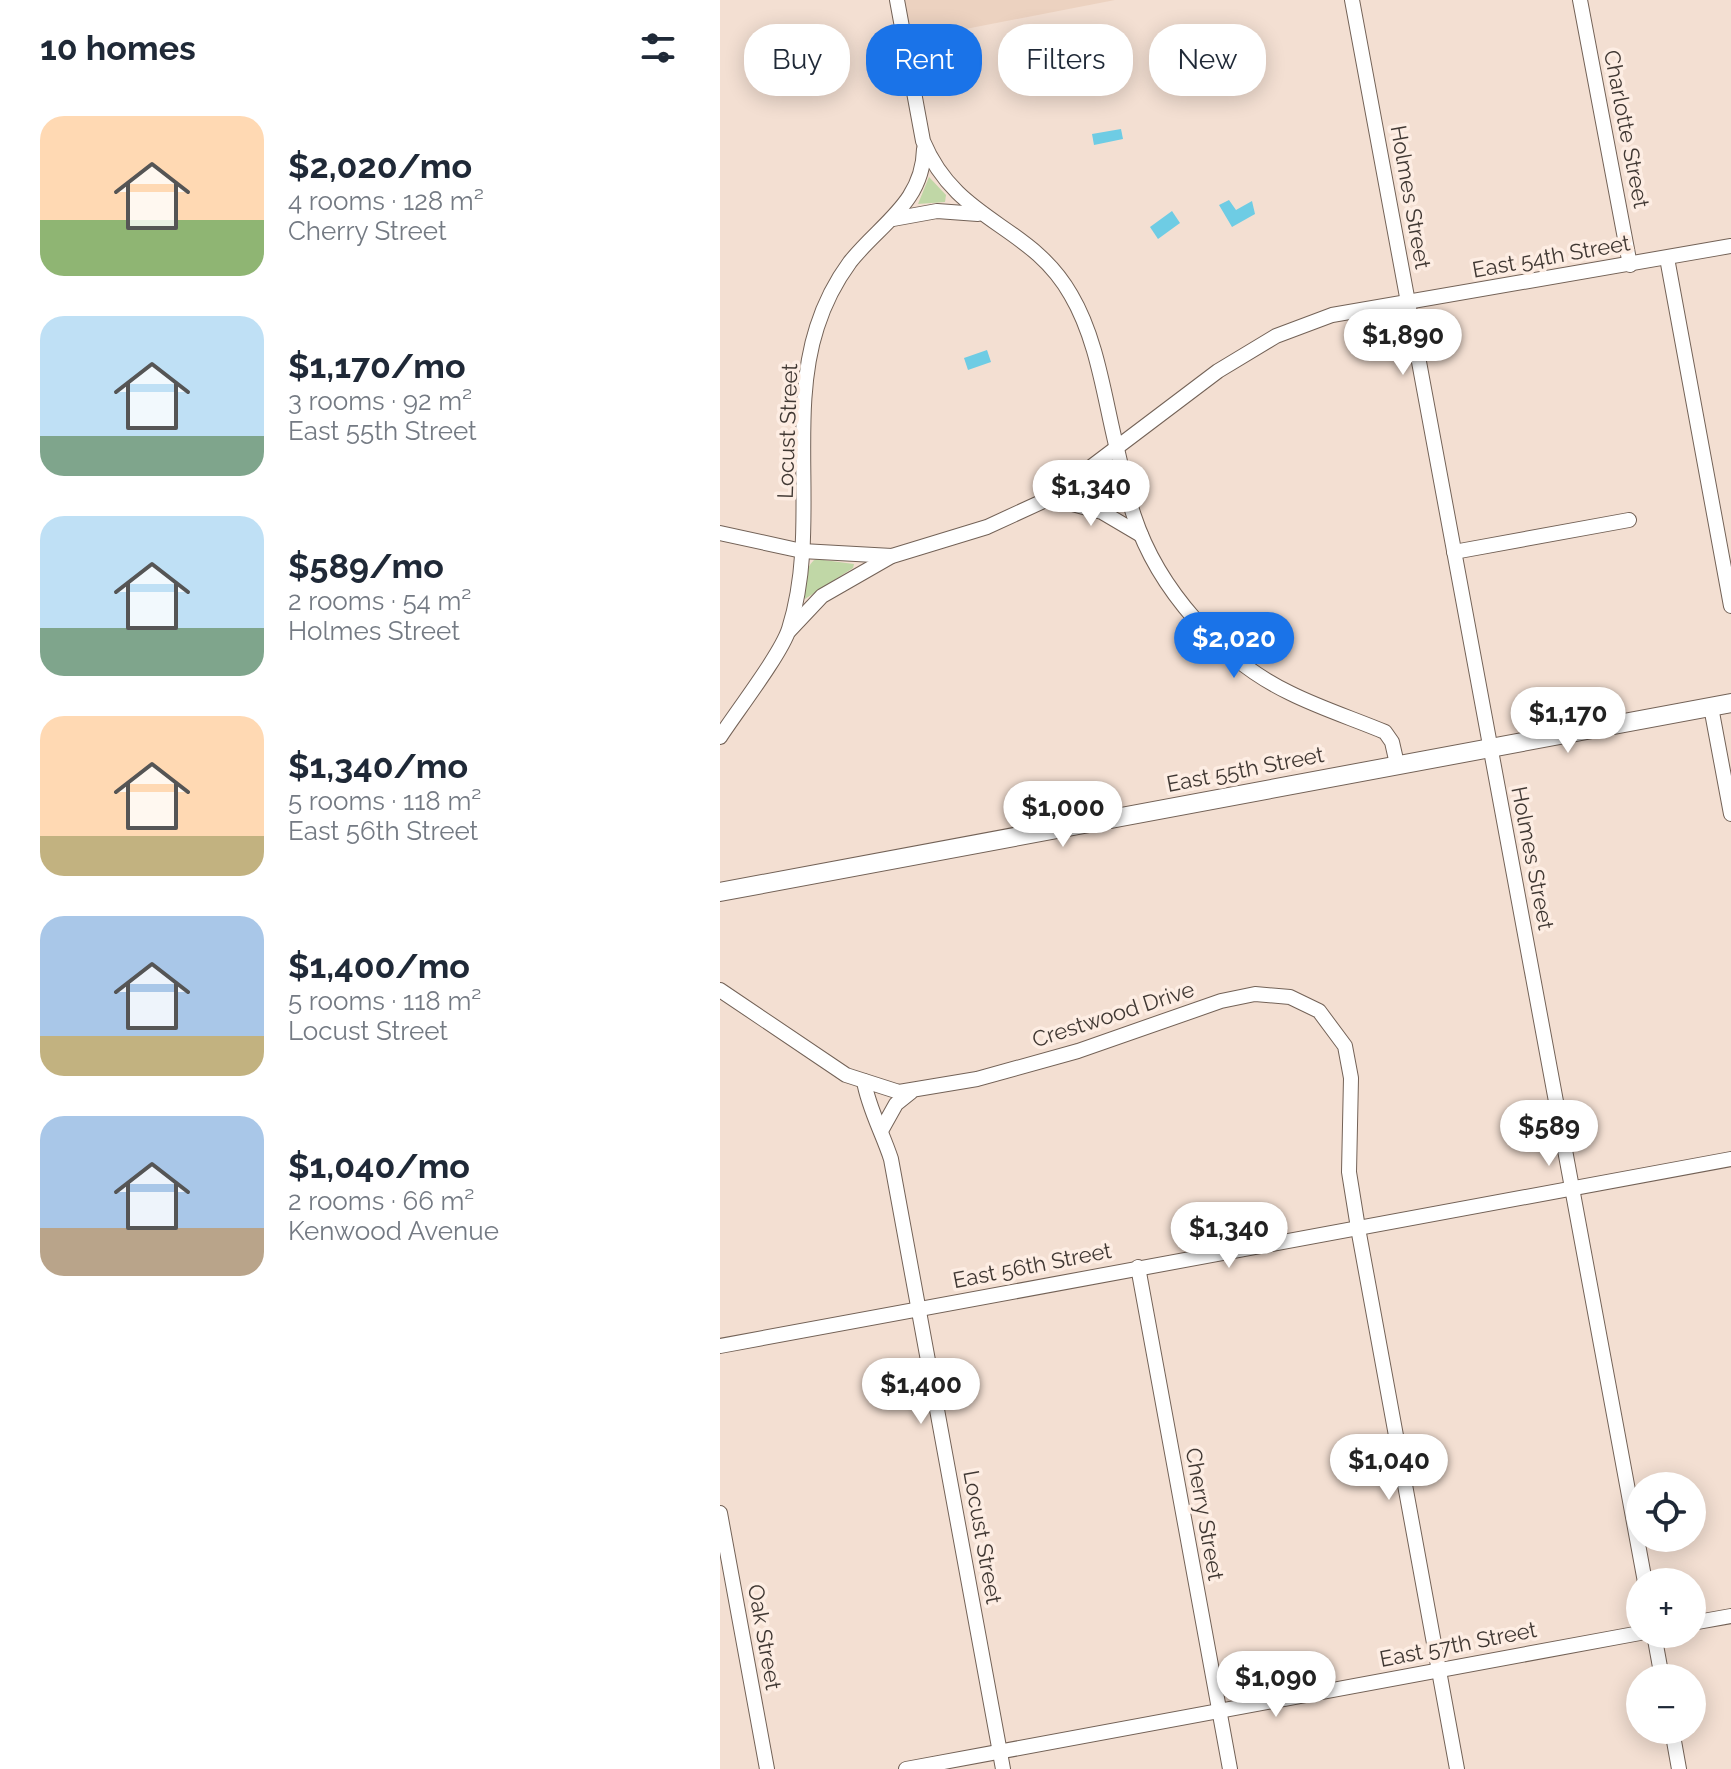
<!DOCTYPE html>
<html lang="en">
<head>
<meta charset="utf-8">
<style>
	body { margin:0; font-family:Raleway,sans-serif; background:#f6f6f7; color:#1f2937; height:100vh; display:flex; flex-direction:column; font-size:30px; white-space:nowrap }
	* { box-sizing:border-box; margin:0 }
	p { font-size:26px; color:#747a83 }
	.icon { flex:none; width:44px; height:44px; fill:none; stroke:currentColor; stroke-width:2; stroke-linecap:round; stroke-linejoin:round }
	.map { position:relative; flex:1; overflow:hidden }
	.side { display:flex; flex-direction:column; background:#fff; width:720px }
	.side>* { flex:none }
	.banner { position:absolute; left:24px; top:24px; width:760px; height:72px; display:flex; gap:16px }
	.buttons { position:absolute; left:906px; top:1472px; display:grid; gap:16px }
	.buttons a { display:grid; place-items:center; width:80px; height:80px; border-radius:50%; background:#fff; box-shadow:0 4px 20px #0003; font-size:40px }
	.price { position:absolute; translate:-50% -68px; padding:0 18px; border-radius:28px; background:#fff; color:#222; font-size:26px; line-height:52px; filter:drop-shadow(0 2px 4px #0008) }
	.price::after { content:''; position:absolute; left:50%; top:48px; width:24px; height:18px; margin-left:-12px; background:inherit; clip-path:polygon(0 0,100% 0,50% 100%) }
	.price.on { background:#1a73e8; color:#fff }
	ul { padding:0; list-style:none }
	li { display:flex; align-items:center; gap:24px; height:200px; padding:0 40px }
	li span { display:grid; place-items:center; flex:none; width:224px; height:160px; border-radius:24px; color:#555 }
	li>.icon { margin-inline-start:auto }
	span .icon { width:96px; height:96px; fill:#fffc; stroke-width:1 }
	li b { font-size:34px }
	h2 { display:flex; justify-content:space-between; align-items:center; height:96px; padding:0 40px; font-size:34px }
	.tag { padding:0 28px; border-radius:32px; background:#fff; box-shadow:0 4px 20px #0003; font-size:28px; line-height:72px }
	.tag.on { background:#1a73e8; color:#fff }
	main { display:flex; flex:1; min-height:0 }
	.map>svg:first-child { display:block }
	.built { fill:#ecd2c0 }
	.green { fill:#c0d7a6 }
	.water { fill:#6ecce4 }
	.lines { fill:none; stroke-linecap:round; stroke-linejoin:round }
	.minor-casing { stroke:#736257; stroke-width:16 }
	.major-casing { stroke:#736257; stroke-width:20 }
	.minor { stroke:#fff; stroke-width:14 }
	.major { stroke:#fff; stroke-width:18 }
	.labels { text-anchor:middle; stroke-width:7; stroke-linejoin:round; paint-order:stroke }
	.street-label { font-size:22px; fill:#403833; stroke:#fdede3 }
</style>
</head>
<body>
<main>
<section class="side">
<h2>10 homes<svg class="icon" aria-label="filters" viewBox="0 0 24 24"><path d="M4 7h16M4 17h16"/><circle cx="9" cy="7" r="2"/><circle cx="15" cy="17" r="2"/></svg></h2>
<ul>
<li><span style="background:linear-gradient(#ffd9b3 65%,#8fb573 0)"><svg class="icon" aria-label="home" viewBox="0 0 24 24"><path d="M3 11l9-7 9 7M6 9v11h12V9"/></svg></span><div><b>$2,020/mo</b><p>4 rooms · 128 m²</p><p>Cherry Street</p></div></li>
<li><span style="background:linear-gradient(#bfe0f5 75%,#7fa58c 0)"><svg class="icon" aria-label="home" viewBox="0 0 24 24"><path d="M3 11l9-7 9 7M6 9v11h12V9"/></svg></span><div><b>$1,170/mo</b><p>3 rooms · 92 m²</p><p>East 55th Street</p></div></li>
<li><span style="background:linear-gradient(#bfe0f5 70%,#7fa58c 0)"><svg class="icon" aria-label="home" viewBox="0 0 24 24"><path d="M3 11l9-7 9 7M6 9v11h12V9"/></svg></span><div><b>$589/mo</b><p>2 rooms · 54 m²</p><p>Holmes Street</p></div></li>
<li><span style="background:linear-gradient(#ffd9b3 75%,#c2b280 0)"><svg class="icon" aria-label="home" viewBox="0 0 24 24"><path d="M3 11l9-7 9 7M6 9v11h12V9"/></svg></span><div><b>$1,340/mo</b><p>5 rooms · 118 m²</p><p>East 56th Street</p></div></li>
<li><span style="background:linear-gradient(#a9c7e8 75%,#c2b280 0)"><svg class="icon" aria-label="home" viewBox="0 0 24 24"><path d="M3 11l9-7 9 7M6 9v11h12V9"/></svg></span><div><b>$1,400/mo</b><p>5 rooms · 118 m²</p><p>Locust Street</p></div></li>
<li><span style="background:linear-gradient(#a9c7e8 70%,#b9a48a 0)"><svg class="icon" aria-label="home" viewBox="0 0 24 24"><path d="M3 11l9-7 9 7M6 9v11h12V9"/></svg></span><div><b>$1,040/mo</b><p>2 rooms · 66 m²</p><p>Kenwood Avenue</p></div></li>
</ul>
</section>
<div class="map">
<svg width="1011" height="1769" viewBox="0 0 1011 1769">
	<rect width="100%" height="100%" fill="#f3dfd2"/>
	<polygon class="built" points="176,0 395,0 184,41"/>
	<g class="green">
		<polygon points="209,177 226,195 225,202 198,204"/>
		<polygon points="395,465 401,508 356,495 355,490"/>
		<path d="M96 559 134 564 133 568 85 599C81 589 85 565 96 559Z"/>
	</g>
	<g class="water">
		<polygon points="401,129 403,139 374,145 372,134"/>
		<polygon points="509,200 516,210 532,201 535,214 512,227 499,205"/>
		<polygon points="452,211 460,223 438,239 430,227"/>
		<polygon points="267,350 271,362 248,370 244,358"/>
	</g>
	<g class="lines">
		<g class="minor-casing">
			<g id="minor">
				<path d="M177 0 203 141C237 223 310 223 351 295 377 339 384 396 396 445 402 468 406 493 414 516 438 589 501 660 570 693 600 708 634 719 665 732L672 742 677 764"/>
				<polyline points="632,0 925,1582"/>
				<polyline points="860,0 910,265"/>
				<polyline points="173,219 217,211 258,214"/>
				<polyline points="947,258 1011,606"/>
				<polyline points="330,498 382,512 421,535"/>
				<polyline points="0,533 82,551 172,556 267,527 330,498 498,371 556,336 612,315 1011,246"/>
				<polyline points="734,552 909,520"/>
				<polyline points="69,631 102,596 170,557"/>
				<polyline points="991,707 1011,814"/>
				<path d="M0 737C17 711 61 654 69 629 100 531 67 419 97 327 104 305 116 281 130 262 160 224 203 203 204 149"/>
				<polyline points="0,990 126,1075 179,1092 257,1079 358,1051 501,1001 535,994 570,997 599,1011 625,1046 631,1078 629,1172 638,1228 737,1769"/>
				<path d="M144 1081C148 1107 163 1134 171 1159L283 1769"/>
				<polyline points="162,1129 176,1104 191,1092"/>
				<polyline points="418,1267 510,1769"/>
				<polyline points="0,1346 1011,1159"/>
				<polyline points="0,1513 47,1769"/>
				<polyline points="972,1623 1011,1616"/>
				<polyline points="934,1634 942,1678"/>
				<polyline points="952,1730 959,1769"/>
				<polyline points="186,1769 920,1633"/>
			</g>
		</g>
		<g class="major-casing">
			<polyline id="major" points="0,892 1011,703"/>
		</g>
		<use href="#minor" class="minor"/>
		<use href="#major" class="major"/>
	</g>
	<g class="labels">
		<g class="street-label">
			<text transform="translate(907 129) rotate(79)" y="8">Charlotte Street</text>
			<text transform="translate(691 197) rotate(80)" y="8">Holmes Street</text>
			<text transform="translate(831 256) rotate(-10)" y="8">East 54th Street</text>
			<text transform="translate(67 431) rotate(-88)" y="8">Locust Street</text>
			<text transform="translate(525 769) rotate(-11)" y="8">East 55th Street</text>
			<text transform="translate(813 858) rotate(79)" y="8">Holmes Street</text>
			<text transform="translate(393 1014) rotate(-18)" y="8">Crestwood Drive</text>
			<text transform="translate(312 1265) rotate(-11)" y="8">East 56th Street</text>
			<text transform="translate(485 1514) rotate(80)" y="8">Cherry Street</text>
			<text transform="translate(263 1537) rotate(80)" y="8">Locust Street</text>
			<text transform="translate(45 1637) rotate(80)" y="8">Oak Street</text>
			<text transform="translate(738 1644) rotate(-11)" y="8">East 57th Street</text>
		</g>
	</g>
</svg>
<div class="buttons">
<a><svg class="icon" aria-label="locate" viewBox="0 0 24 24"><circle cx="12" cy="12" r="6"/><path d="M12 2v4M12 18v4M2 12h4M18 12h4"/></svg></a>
<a>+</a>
<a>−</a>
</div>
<b class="price" style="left:683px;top:377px">$1,890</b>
<b class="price" style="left:371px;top:528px">$1,340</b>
<b class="price on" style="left:514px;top:680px">$2,020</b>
<b class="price" style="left:848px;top:755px">$1,170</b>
<b class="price" style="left:343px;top:849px">$1,000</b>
<b class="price" style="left:829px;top:1168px">$589</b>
<b class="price" style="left:509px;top:1270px">$1,340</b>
<b class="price" style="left:201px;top:1426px">$1,400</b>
<b class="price" style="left:669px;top:1502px">$1,040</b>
<b class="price" style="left:556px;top:1719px">$1,090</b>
<div class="banner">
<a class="tag">Buy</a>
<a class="tag on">Rent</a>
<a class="tag">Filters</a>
<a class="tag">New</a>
</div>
</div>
</main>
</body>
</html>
